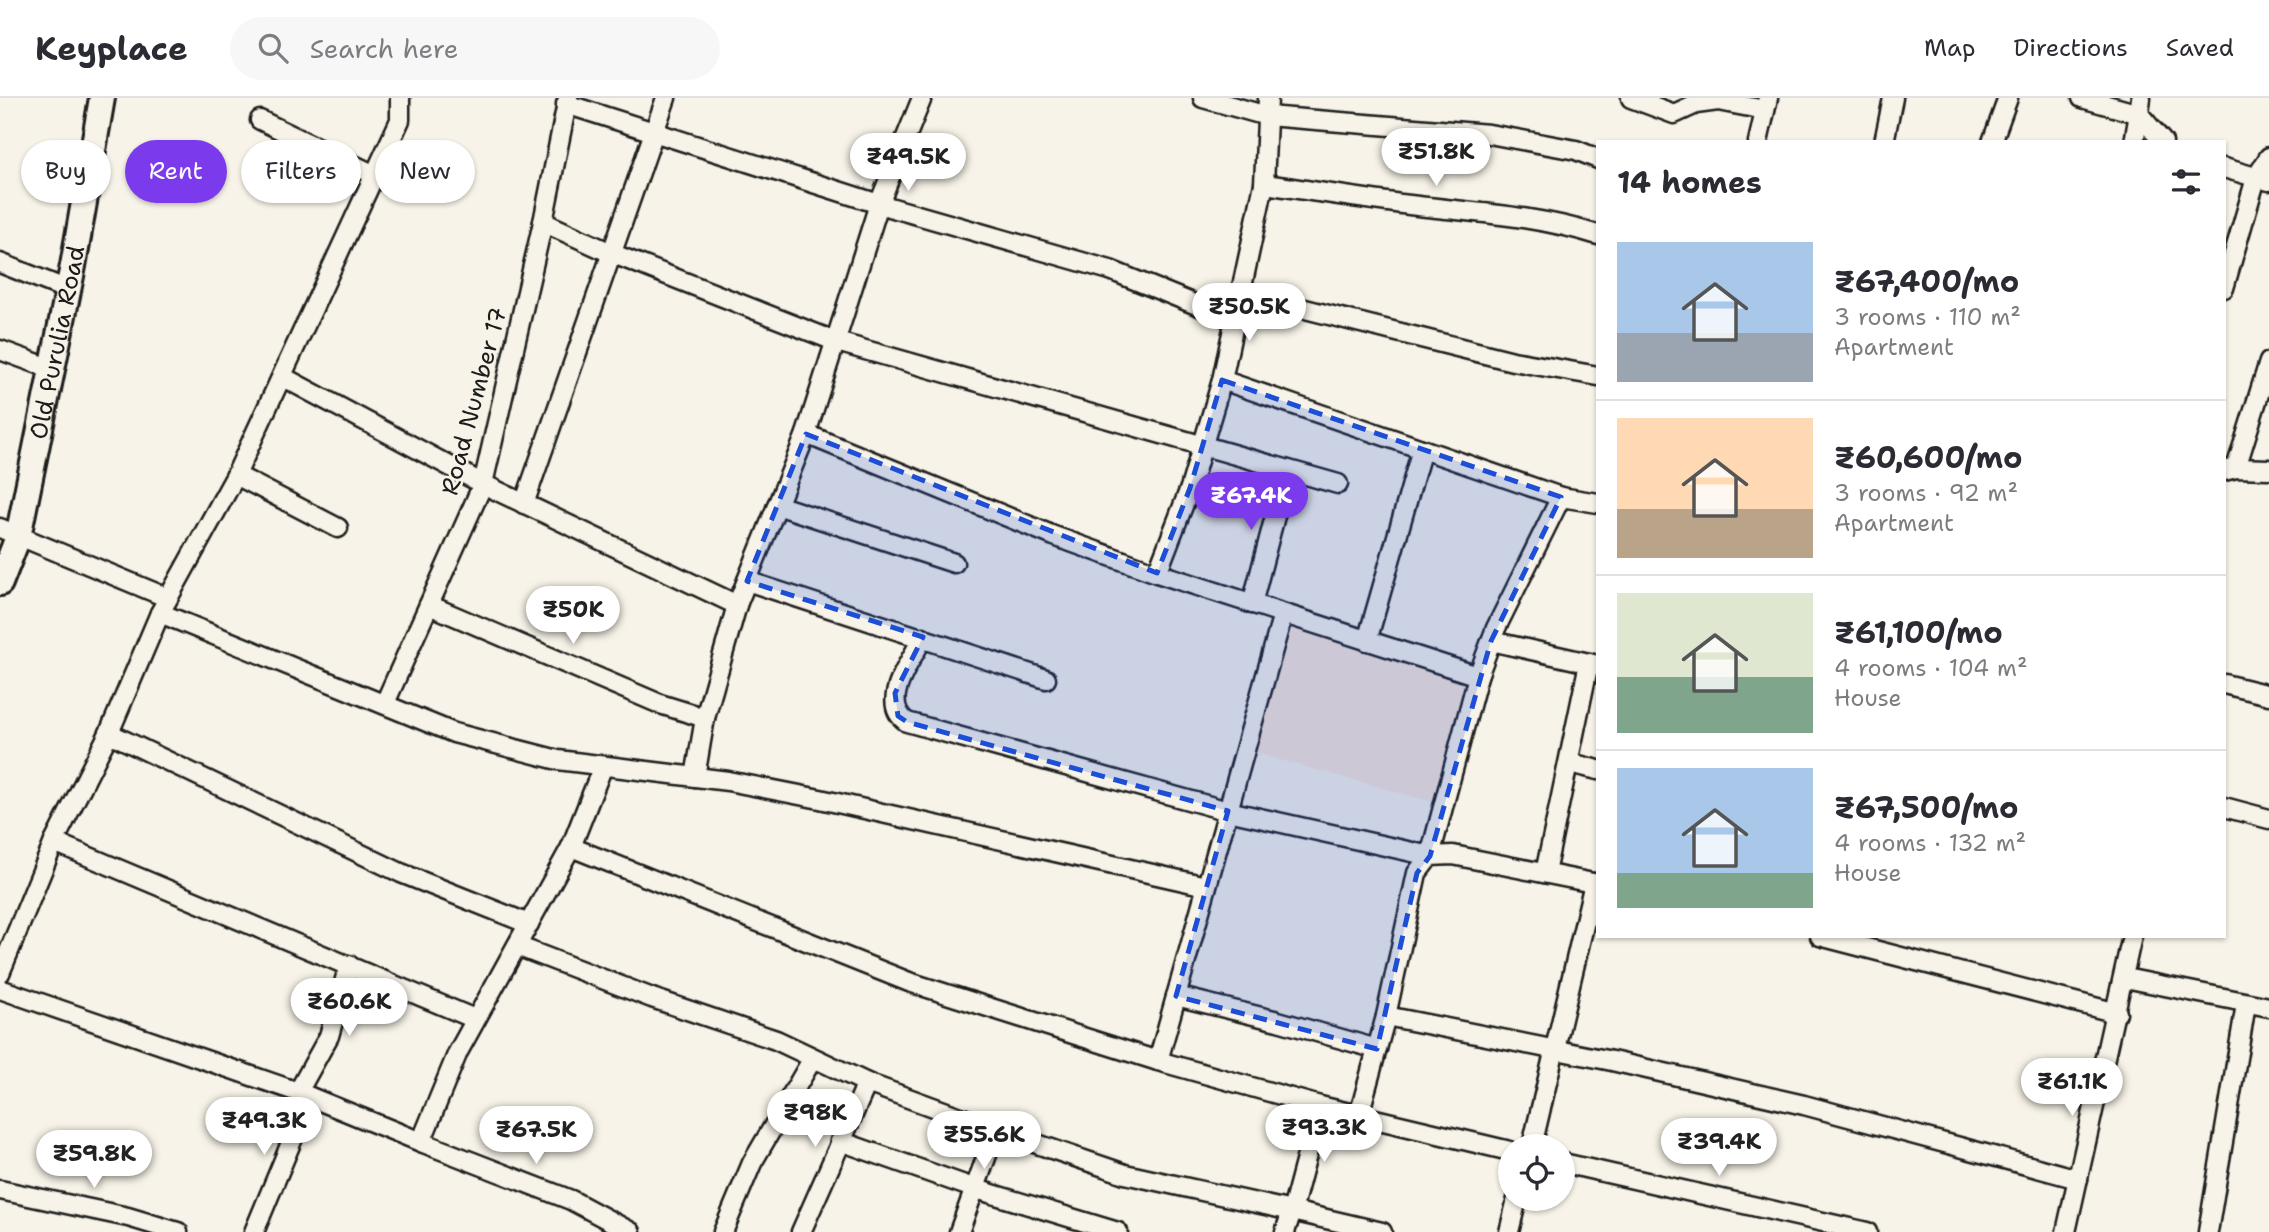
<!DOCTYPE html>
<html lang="en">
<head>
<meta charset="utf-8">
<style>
	body { margin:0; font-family:"Shantell Sans",sans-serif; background:#f7f7f7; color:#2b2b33; height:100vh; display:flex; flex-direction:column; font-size:26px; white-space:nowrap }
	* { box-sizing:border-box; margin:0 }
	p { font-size:23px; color:#7c7c81 }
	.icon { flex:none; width:38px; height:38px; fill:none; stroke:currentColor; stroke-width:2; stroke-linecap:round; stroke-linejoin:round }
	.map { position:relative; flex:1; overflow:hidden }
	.side { position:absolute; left:1596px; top:42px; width:630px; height:798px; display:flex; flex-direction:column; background:#fff; border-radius:0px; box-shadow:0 2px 5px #0004 }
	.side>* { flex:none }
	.banner { position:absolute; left:21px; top:42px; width:665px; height:63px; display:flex; gap:14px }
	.buttons { position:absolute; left:1498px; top:1036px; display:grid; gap:14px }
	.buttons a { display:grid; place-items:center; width:77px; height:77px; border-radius:50%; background:#fff; box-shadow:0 2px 5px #0004; font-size:35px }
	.price { position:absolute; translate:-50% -60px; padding:0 16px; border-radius:24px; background:#fff; color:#222; font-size:23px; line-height:46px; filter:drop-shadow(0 2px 4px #0008) }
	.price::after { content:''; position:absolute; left:50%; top:42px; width:21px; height:16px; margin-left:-10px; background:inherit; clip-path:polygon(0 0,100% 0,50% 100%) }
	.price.on { background:#7c3aed; color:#fff }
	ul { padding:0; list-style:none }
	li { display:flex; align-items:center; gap:21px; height:175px; padding:0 21px }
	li+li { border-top:2px solid #e1e1e2 }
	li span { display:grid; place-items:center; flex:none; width:196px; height:140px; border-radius:0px; color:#555 }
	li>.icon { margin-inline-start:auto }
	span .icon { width:84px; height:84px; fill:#fffc; stroke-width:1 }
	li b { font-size:30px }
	h2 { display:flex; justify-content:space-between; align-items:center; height:84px; padding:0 21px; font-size:30px }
	.pill { padding:0 24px; border-radius:32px; background:#fff; box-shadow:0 2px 5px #0004; font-size:24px; line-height:63px }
	.pill.on { background:#7c3aed; color:#fff }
	header { display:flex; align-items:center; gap:42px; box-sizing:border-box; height:98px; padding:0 35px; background:#fff; border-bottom:2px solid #e1e1e2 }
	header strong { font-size:33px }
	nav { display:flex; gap:38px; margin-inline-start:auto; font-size:24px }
	.search { width:490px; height:63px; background:#f7f7f7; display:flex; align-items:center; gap:18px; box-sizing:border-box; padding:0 24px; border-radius:38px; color:#7c7c81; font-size:26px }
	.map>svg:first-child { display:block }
	.built { fill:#f9e7d6 }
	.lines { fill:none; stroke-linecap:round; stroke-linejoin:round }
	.minor-casing { stroke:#1c1c1c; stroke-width:23 }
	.secondary-casing { stroke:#1c1c1c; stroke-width:30 }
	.minor { stroke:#f7f3e8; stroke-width:18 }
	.secondary { stroke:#f7f3e8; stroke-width:24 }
	.marked { fill:#1d4ed8; fill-opacity:0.2; stroke:#1d4ed8; stroke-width:5; stroke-dasharray:14 9; stroke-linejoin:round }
	.labels { text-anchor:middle; stroke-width:5; stroke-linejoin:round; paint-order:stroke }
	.street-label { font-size:24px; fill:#1c1c1c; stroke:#f7f3e8 }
</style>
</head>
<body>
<header>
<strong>Keyplace</strong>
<div class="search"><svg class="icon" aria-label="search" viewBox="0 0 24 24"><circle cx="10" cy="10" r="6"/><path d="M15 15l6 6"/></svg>Search here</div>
<nav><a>Map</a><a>Directions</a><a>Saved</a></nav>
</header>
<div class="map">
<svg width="2269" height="1134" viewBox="0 0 2269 1134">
	<rect width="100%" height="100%" fill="#f7f3e8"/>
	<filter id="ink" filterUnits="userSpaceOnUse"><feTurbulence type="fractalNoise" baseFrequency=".0143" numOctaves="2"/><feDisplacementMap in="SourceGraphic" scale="14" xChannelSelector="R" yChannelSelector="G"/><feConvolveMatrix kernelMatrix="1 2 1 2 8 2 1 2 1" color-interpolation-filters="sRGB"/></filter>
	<g filter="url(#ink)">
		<polygon class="built" points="1289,528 1468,578 1436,705 1255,655"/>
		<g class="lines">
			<g class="minor-casing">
				<g id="minor">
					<polyline points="1203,0 1267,18 1489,36 1576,52 1598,61"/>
					<polyline points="1631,0 1674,16 1696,6 1718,3 1765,12"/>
					<polyline points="2082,0 2139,16 2134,44"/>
					<polyline points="2141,0 2139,16 2163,44"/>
					<polyline points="566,6 879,106 1110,172 1234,222"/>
					<polyline points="260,22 375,77"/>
					<polyline points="1758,44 1768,0"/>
					<polyline points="1884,44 1893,0"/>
					<polyline points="1992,44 2008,0"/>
					<polyline points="2224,70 2269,83"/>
					<path d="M1264 86C1315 93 1367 102 1418 108 1480 115 1538 118 1598 137"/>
					<polyline points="543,124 611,155 837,244 1338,386"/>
					<polyline points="0,165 68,192"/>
					<polyline points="2224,190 2256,80 2269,59"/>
					<polyline points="1241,195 1513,263 1598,278"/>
					<polyline points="0,252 52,271"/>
					<polyline points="283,279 483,386 737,507"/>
					<polyline points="1222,282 1561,399 1598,405"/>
					<polyline points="806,336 1054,438 1157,475 1478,578"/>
					<polyline points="2236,370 2269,264"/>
					<polyline points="2224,373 2236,370 2269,371"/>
					<polyline points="236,377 338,430"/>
					<polyline points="524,406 666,0"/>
					<polyline points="777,407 954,465"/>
					<polyline points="0,430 168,500"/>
					<polyline points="1157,475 1190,390 1222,282 1264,86 1268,0"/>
					<polyline points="747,483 1046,581"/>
					<polyline points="1252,506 1287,372"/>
					<polyline points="429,507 660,606 705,620"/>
					<polyline points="160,515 454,635 558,662 728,683 820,701 1206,788"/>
					<path d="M923 539C911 564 878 604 907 624L1228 713 1430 758 1478 578 1496 530 1561 399"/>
					<polyline points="1367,543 1422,351"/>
					<polyline points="1491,543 1598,567"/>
					<polyline points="2224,586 2269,597"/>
					<polyline points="385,605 483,386 543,124 568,0"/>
					<polyline points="109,635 401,775 529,826"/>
					<polyline points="1570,665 1598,672"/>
					<polyline points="695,679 705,620 737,507 806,336 879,106 922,0"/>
					<polyline points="2224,709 2269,721"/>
					<polyline points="54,744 475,921"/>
					<polyline points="571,749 603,668"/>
					<polyline points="1545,775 1589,565"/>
					<polyline points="1820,838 2117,915"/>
					<polyline points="517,848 652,900 776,942 867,985 996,1032 1125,1076 1292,1113 1320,1008"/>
					<polyline points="0,875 54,744 109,635 160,515 236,377 400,22 400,0"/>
					<polyline points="2125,880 2269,909"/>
					<polyline points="0,891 298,994 421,1044 458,954 571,749 909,884 1158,963 1320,1008 1510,1053"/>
					<polyline points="1176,898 1278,923 1377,951"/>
					<polyline points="1386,918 1612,963 1804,1007 2078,1081"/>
					<polyline points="1158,963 1283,516"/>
					<polyline points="298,994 329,938 349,867"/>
					<polyline points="1359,1017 1386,918 1417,775 1430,758 1453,757 1598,786"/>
					<polyline points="840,1043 976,1091 1118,1134"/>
					<polyline points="421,1044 571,1102 631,1134"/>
					<polyline points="1532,1048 1594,785"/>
					<polyline points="1563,1065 1867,1134"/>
					<polyline points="0,1092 128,1119 178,1134"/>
					<polyline points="254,1134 310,999"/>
					<polyline points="723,1134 752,1065 813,960"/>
					<polyline points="801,1134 867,985"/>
					<polyline points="959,1134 996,1032"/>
					<polyline points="1285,1134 1292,1113 1382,1134"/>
					<polyline points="1509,1134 1517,1101"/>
					<polyline points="2066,1134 2132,838"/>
					<polyline points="2208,1134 2246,906"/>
				</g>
			</g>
			<g class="secondary-casing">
				<g id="secondary">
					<path id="s1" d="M0 485 18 439 73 168 102 0"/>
				</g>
			</g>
			<use href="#minor" class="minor"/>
			<use href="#secondary" class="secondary"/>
		</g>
	</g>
	<path class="marked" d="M1222 282 1561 399 1491 543 1430 758 1417 775 1377 951 1176 898 1228 713 907 624 898 618 895 595 923 539 747 483 806 336 1157 475 1190 390Z"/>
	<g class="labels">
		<g class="street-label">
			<text dy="8" stroke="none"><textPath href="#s1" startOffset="248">Old Purulia Road</textPath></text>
			<text transform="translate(474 303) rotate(-75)" y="8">Road Number 17</text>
		</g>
	</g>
</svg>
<div class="buttons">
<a><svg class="icon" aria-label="locate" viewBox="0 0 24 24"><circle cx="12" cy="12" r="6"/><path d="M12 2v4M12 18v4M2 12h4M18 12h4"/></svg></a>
</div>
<b class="price" style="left:1436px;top:90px">₹51.8K</b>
<b class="price" style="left:908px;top:95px">₹49.5K</b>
<b class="price" style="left:1249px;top:245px">₹50.5K</b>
<b class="price on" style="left:1251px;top:434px">₹67.4K</b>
<b class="price" style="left:573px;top:548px">₹50K</b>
<b class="price" style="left:349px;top:940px">₹60.6K</b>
<b class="price" style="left:2072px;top:1020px">₹61.1K</b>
<b class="price" style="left:815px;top:1051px">₹98K</b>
<b class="price" style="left:264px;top:1059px">₹49.3K</b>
<b class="price" style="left:1324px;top:1066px">₹93.3K</b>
<b class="price" style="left:536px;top:1068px">₹67.5K</b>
<b class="price" style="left:984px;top:1073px">₹55.6K</b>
<b class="price" style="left:1719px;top:1080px">₹39.4K</b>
<b class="price" style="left:94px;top:1092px">₹59.8K</b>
<div class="banner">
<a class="pill">Buy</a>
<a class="pill on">Rent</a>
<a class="pill">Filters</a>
<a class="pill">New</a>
</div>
<section class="side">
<h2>14 homes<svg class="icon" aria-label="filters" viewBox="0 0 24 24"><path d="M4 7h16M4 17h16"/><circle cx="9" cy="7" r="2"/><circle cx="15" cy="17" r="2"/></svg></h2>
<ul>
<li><span style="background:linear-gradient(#a9c7e8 65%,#9aa5b1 0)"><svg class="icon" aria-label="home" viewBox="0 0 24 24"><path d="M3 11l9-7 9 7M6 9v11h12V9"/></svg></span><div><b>₹67,400/mo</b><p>3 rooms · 110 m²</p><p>Apartment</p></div></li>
<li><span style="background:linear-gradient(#ffd9b3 65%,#b9a48a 0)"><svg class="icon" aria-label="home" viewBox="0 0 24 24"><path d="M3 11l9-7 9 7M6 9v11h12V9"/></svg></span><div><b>₹60,600/mo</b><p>3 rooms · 92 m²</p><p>Apartment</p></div></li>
<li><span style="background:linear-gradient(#dfe7d0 60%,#7fa58c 0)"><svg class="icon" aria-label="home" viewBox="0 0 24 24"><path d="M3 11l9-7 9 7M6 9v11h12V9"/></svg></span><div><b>₹61,100/mo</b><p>4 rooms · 104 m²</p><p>House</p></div></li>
<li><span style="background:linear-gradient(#a9c7e8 75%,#7fa58c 0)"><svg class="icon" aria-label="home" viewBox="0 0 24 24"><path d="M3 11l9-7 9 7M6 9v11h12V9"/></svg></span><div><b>₹67,500/mo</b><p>4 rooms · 132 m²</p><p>House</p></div></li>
</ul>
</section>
</div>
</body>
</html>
